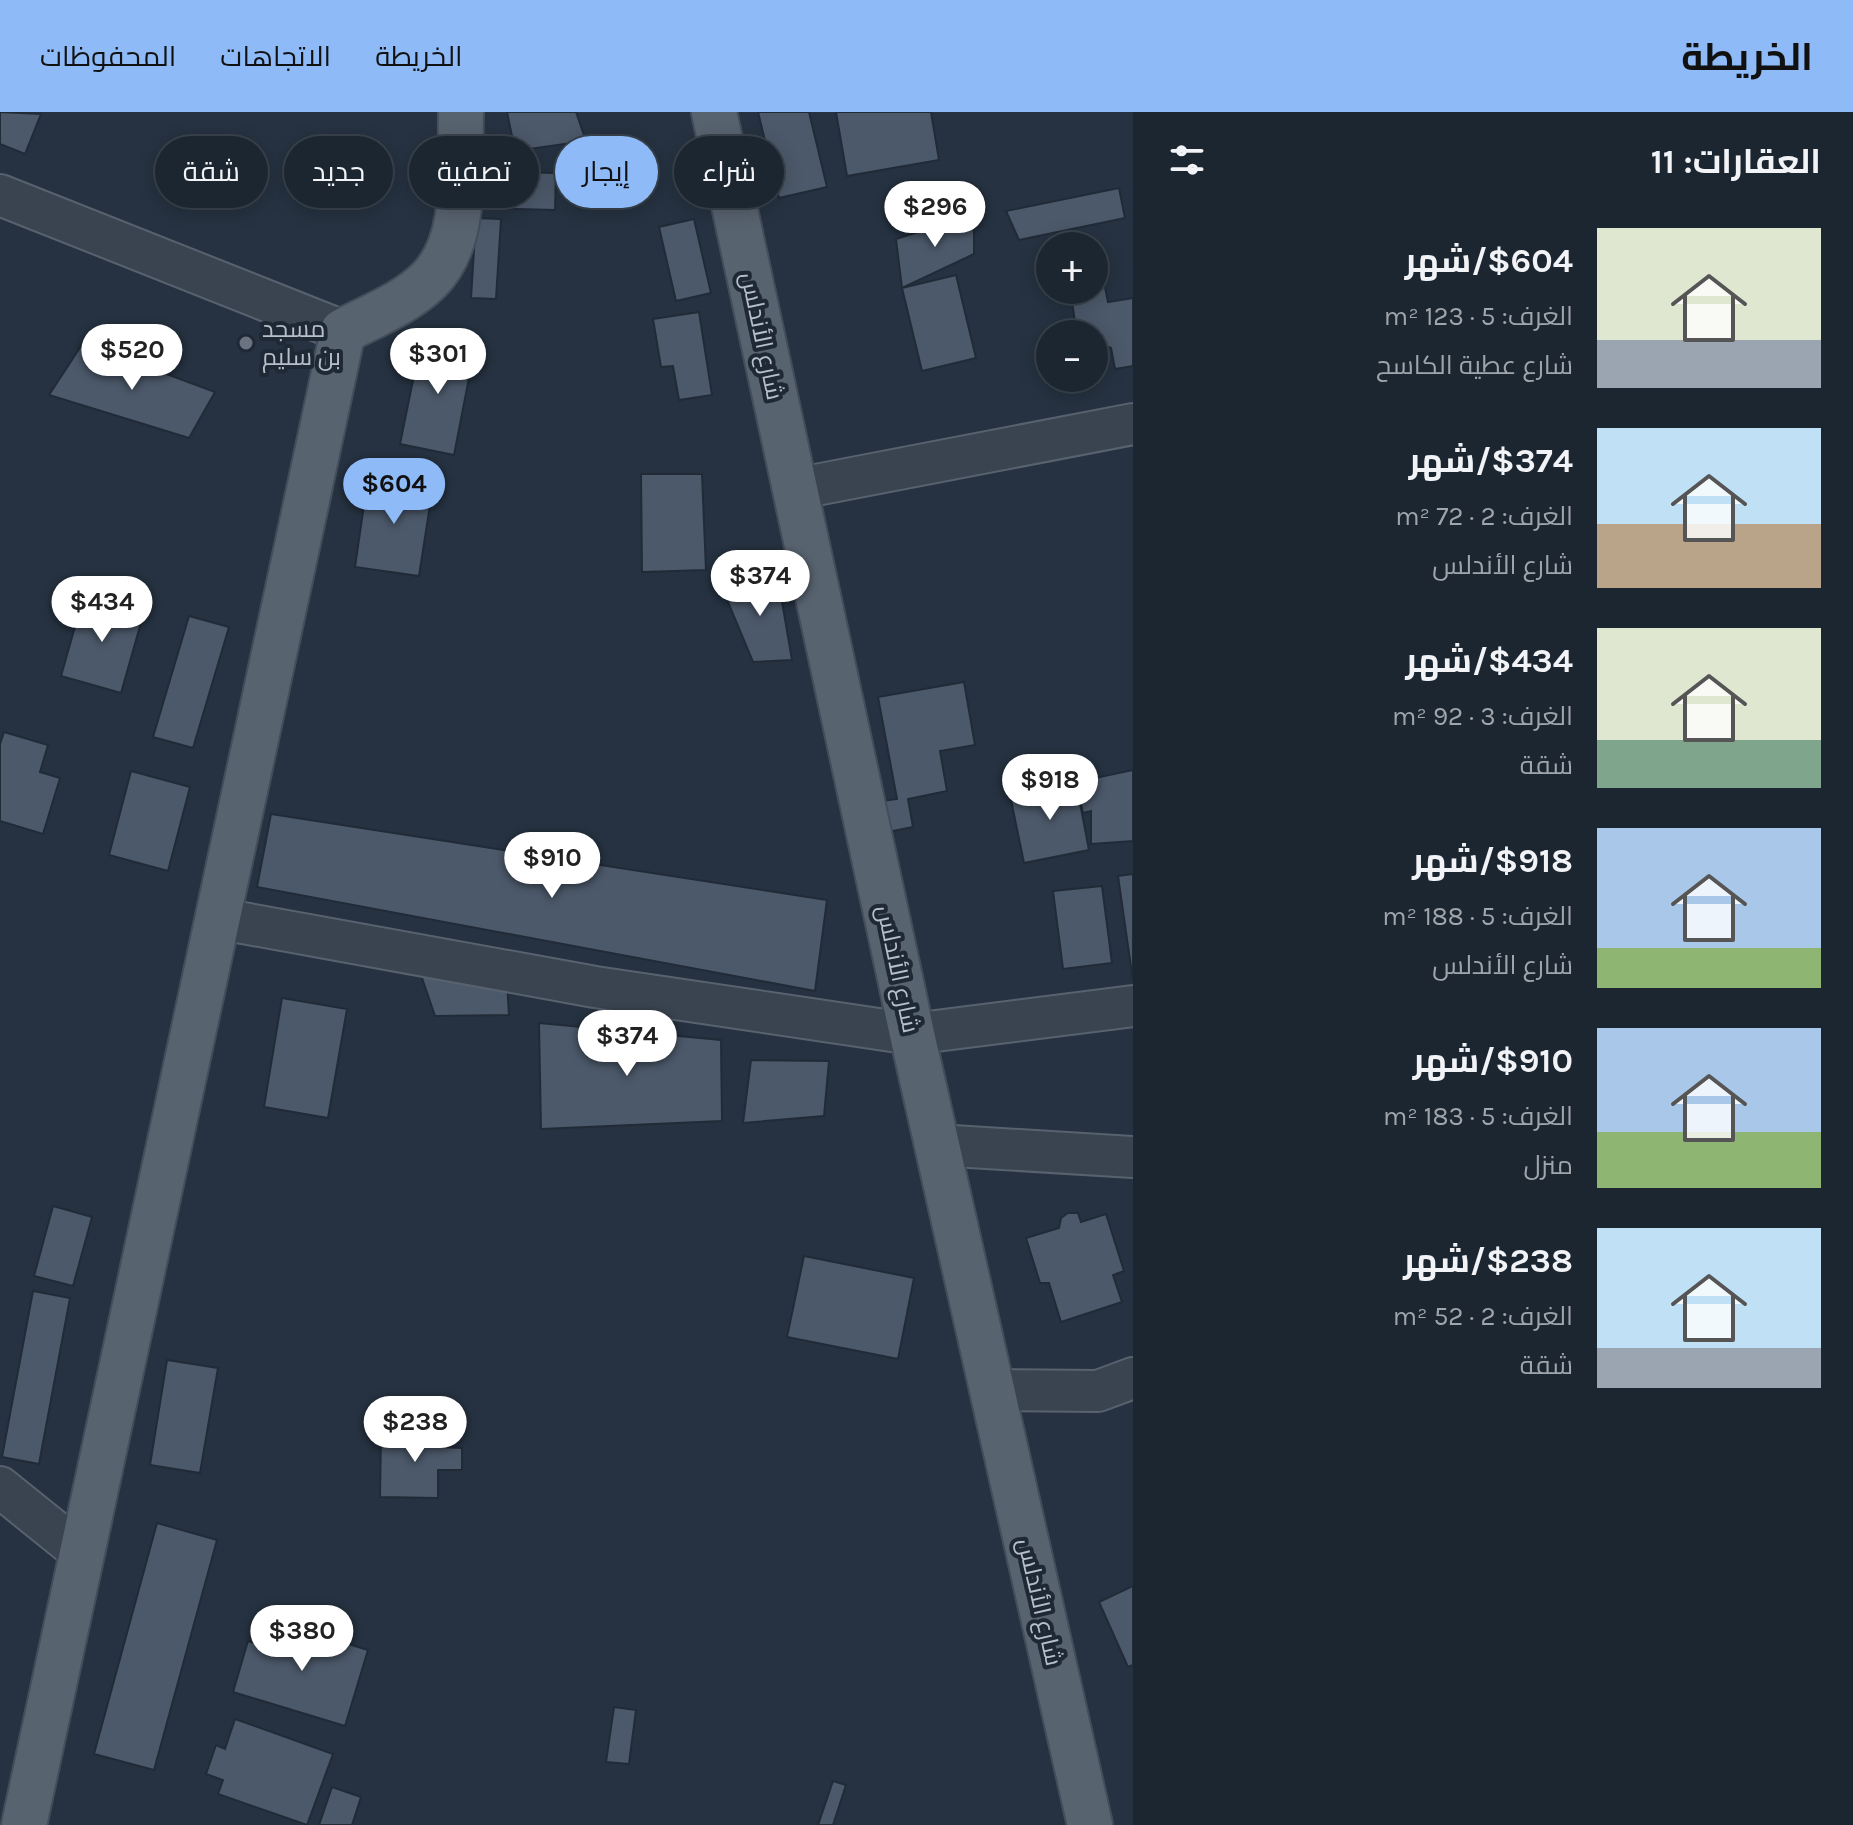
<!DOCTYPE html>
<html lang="ar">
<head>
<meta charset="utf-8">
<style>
	body { margin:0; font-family:Karla,Cairo,sans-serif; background:#29323d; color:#f1f3f6; direction:rtl; height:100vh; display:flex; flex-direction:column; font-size:30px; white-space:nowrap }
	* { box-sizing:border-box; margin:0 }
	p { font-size:26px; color:#a0a5ab }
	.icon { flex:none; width:44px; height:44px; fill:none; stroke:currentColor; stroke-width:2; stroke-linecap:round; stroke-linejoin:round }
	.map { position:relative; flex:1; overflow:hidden; direction:ltr }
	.drawer { display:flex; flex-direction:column; background:#1c2631; width:720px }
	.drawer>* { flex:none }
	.banner { position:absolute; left:24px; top:24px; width:760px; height:72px; direction:rtl; display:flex; gap:16px }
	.controls { position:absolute; left:1036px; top:120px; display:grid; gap:16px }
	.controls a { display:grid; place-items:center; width:72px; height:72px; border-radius:50%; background:#1c2631; box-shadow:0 4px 20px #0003,0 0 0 2px #3a434d; font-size:40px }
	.price { position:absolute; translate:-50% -68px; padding:0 18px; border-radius:28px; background:#fff; color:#222; font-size:26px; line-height:52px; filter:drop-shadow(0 2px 4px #0008) }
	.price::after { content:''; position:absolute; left:50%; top:48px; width:24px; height:18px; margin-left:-12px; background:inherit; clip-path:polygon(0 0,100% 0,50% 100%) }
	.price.on { background:#8ebaf8; color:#111 }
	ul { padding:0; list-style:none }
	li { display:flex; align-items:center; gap:24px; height:200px; padding:0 32px }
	li span { display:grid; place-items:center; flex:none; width:224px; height:160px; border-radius:0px; color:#555 }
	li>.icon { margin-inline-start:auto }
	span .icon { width:96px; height:96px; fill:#fffc; stroke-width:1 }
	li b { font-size:34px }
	h2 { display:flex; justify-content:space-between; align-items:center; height:96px; padding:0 32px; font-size:34px }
	.chip { padding:0 28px; border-radius:36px; background:#1c2631; box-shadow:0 4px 20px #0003,0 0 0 2px #3a434d; font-size:28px; line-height:72px }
	.chip.on { background:#8ebaf8; color:#111 }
	header { display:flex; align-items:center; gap:48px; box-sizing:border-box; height:112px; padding:0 40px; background:#8ebaf8; color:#111 }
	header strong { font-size:38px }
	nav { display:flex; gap:44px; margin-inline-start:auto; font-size:28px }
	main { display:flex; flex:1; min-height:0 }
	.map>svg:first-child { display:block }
	.building { fill:#4c596a; stroke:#212b38; stroke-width:2 }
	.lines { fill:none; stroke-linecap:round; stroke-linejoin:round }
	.minor-casing { stroke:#58626e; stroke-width:44 }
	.major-casing { stroke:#444d5a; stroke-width:48 }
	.minor { stroke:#3a4451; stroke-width:40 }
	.major { stroke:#586370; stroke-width:44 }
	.worship-dot { fill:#6b7280; stroke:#1f2936; stroke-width:3 }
	.labels { text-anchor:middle; stroke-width:8; stroke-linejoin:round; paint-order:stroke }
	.poi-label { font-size:24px; fill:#b7bfcb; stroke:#1f2936; text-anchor:start }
	.street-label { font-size:24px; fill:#b7bfcb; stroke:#1f2936 }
</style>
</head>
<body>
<header>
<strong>الخريطة</strong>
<nav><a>الخريطة</a><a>الاتجاهات</a><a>المحفوظات</a></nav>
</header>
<main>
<section class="drawer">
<h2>العقارات: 11<svg class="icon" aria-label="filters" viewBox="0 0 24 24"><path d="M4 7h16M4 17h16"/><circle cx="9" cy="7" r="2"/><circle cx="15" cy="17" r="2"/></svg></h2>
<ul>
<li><span style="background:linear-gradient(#dfe7d0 70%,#9aa5b1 0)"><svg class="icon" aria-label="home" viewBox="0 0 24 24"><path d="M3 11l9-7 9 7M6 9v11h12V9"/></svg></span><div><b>$604/شهر</b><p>الغرف: 5 · 123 m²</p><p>شارع عطية الكاسح</p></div></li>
<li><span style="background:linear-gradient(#bfe0f5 60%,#b9a48a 0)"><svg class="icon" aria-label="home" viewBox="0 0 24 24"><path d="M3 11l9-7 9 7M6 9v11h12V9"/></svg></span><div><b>$374/شهر</b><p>الغرف: 2 · 72 m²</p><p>شارع الأندلس</p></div></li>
<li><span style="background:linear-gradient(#dfe7d0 70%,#7fa58c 0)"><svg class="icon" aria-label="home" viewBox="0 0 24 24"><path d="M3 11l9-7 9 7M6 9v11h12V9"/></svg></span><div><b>$434/شهر</b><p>الغرف: 3 · 92 m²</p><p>شقة</p></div></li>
<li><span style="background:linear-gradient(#a9c7e8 75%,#8fb573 0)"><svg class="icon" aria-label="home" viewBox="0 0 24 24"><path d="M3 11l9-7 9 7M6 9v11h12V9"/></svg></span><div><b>$918/شهر</b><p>الغرف: 5 · 188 m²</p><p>شارع الأندلس</p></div></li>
<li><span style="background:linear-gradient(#a9c7e8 65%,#8fb573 0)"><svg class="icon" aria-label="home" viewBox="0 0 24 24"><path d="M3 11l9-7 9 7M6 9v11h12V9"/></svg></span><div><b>$910/شهر</b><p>الغرف: 5 · 183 m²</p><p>منزل</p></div></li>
<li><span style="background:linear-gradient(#bfe0f5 75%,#9aa5b1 0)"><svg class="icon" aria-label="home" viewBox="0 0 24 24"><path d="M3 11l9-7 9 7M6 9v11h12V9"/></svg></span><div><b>$238/شهر</b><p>الغرف: 2 · 52 m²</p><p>شقة</p></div></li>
</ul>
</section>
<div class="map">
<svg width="1133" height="1713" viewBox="0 0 1133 1713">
	<rect width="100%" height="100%" fill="#263241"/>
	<g class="building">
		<polygon points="0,0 41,2 25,42 0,32"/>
		<polygon points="507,0 576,0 586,29 515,39"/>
		<polygon points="758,0 809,0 827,75 779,86"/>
		<polygon points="836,0 931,0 939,48 847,64"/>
		<polygon points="641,37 648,81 593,94 573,52"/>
		<polygon points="485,59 556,61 555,98 484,96"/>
		<polygon points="1119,76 1125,106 1019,128 1006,99"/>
		<polygon points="974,102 974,142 902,176 896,127"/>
		<polygon points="476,106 501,107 496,187 471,186"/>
		<polygon points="694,107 711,181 676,189 659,115"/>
		<polygon points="956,163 976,246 922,259 902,176"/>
		<polygon points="1103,165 1108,190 1133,186 1133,254 1115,257 1111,236 1094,229 1094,222 1077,222 1070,178 1094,178 1094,166"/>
		<polygon points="699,200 712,283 679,288 673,254 661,255 653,207"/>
		<polygon points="422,224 475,235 454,343 400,332"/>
		<polygon points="83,231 215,280 189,326 49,283"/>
		<polygon points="641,362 702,362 706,458 642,460"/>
		<polygon points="368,365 433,374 419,464 355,455"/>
		<polygon points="778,466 792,548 753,550 720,471"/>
		<polygon points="84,483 144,500 121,581 61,564"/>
		<polygon points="189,504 229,515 193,636 153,625"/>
		<polygon points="964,570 975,633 940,639 947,679 908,687 913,715 888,720 882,689 897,687 878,585"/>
		<polygon points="4,620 48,633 40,660 60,666 43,722 0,709 0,632"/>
		<polygon points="1133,658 1133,729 1091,732 1091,699 1083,701 1076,670"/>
		<polygon points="131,659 190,675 168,759 109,743"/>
		<polygon points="1076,670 1089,738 1024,751 1010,683"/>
		<polygon points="271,702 827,788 815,879 257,775"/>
		<polygon points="1133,762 1133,869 1118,764"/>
		<polygon points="1102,774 1112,851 1063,857 1053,779"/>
		<polygon points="421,863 507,870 509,903 435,904"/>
		<polygon points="282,886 347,897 328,1006 264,995"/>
		<polygon points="539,911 721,928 722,1009 541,1017"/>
		<polygon points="751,948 829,949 824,1004 743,1011"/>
		<polygon points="53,1094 92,1105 73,1174 34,1164"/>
		<polygon points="1068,1101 1078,1101 1081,1110 1106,1102 1124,1159 1113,1163 1122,1190 1061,1210 1049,1171 1040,1171 1026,1126 1059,1116 1061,1106"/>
		<polygon points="804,1144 914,1166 898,1247 787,1225"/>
		<polygon points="33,1179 70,1186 39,1352 2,1345"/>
		<polygon points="167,1248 218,1256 200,1361 150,1353"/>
		<polygon points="381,1321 441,1322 441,1335 462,1336 462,1358 438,1358 438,1386 380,1385"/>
		<polygon points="157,1411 217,1428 154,1658 94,1642"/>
		<polygon points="1133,1474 1133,1553 1128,1555 1099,1490"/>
		<polygon points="276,1510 368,1538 345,1614 233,1580 248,1529 258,1532 262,1517 273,1521"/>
		<polygon points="614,1595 636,1598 629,1652 606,1650"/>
		<polygon points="235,1607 333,1642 307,1713 218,1682 223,1668 206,1662 216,1633 225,1637"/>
		<polygon points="833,1669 846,1673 833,1713 818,1713"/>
		<polygon points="332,1675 361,1685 352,1713 319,1713"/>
	</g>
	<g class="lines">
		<g class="minor-casing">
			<g id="minor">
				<polyline points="0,83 343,219"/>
				<polyline points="795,377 1133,312"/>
				<polyline points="221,807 595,875 912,922 1133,894"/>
				<polyline points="937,1033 1133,1045"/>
				<polyline points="992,1278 1098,1279 1133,1266"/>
				<polyline points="0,1375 83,1442"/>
			</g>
		</g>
		<g class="major-casing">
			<g id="major">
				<polyline points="714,0 912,922 1090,1713"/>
				<path d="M24 1713 343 219C372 204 406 191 429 168 470 127 459 53 461 0"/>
			</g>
		</g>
		<use href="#minor" class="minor"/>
		<use href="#major" class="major"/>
	</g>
	<circle class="worship-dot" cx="246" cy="231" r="8"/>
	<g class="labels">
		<g class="poi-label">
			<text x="262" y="225">مسجد<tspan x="262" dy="28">بن سليم</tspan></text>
		</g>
		<g class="street-label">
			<text transform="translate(762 224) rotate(78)" y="8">شارع الأندلس</text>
			<text transform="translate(898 857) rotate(78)" y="8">شارع الأندلس</text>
			<text transform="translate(1040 1490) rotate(77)" y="8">شارع الأندلس</text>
		</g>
	</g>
</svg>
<div class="controls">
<a>+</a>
<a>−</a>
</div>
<b class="price" style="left:935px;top:137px">$296</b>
<b class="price" style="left:132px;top:280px">$520</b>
<b class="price" style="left:438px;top:284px">$301</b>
<b class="price on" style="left:394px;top:414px">$604</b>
<b class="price" style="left:760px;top:506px">$374</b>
<b class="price" style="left:102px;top:532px">$434</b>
<b class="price" style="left:1050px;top:710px">$918</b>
<b class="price" style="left:552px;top:788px">$910</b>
<b class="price" style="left:627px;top:966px">$374</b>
<b class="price" style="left:415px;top:1352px">$238</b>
<b class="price" style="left:302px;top:1561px">$380</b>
<div class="banner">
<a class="chip">شراء</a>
<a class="chip on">إيجار</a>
<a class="chip">تصفية</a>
<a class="chip">جديد</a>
<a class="chip">شقة</a>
</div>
</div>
</main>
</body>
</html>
